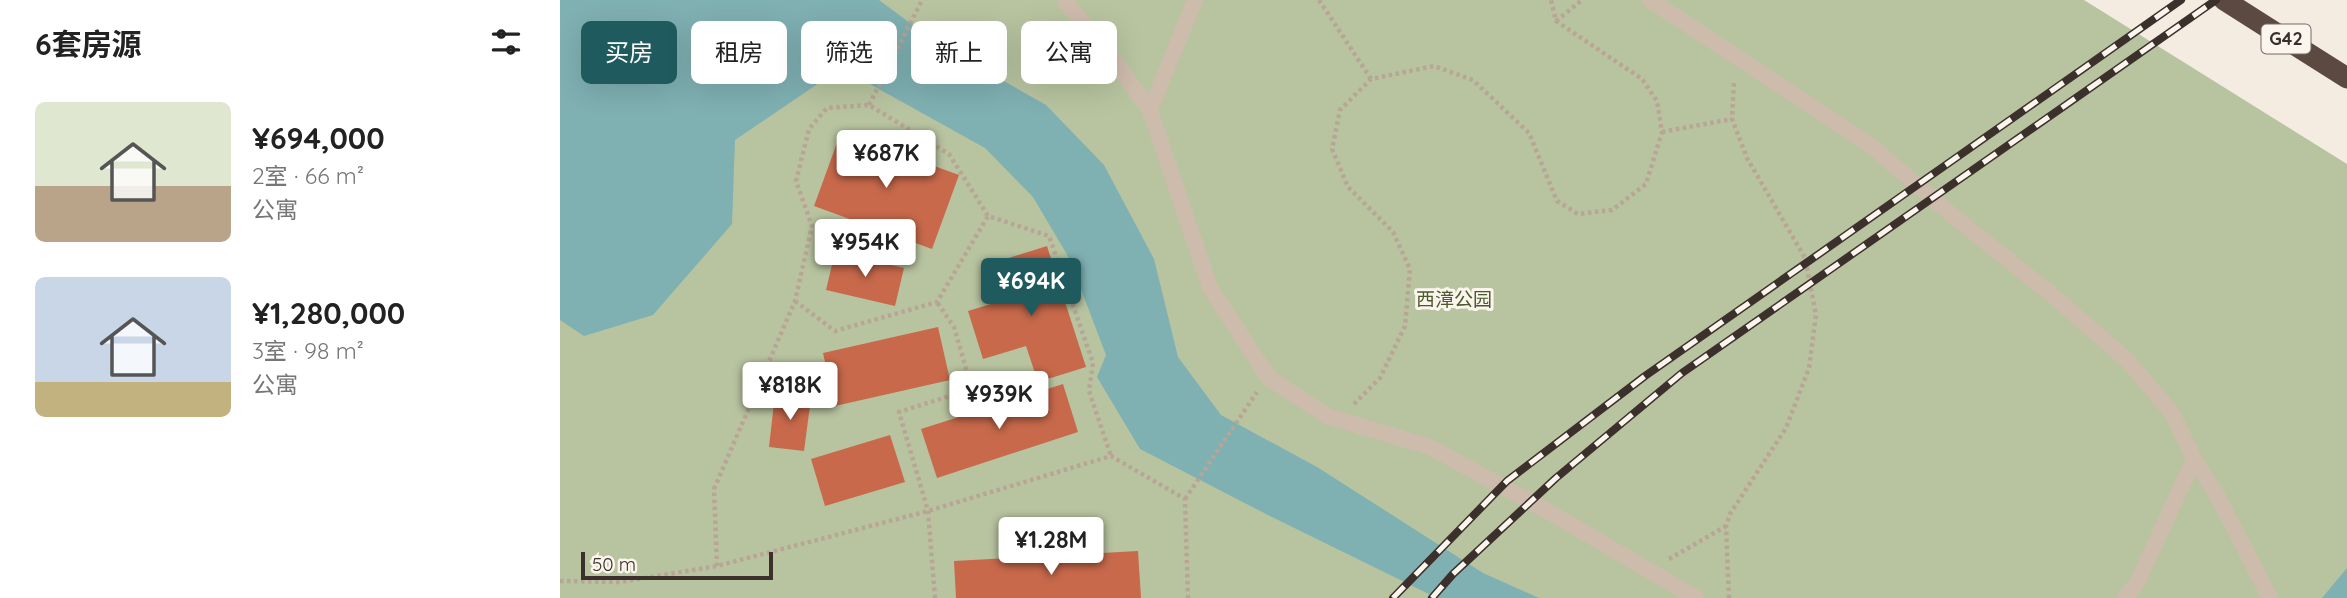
<!DOCTYPE html>
<html lang="zh">
<head>
<meta charset="utf-8">
<style>
	body { margin:0; font-family:Quicksand,"Noto Sans SC",sans-serif; background:#f2f2f2; color:#222; height:100vh; display:flex; flex-direction:column; font-size:26px; white-space:nowrap }
	* { box-sizing:border-box; margin:0 }
	p { font-size:23px; color:#767676 }
	.icon { flex:none; width:38px; height:38px; fill:none; stroke:currentColor; stroke-width:2; stroke-linecap:round; stroke-linejoin:round }
	.map { position:relative; flex:1; overflow:hidden }
	.sheet { display:flex; flex-direction:column; background:#fff; width:560px }
	.sheet>* { flex:none }
	.top-card { position:absolute; left:21px; top:21px; width:665px; height:63px; display:flex; gap:14px }
	.scale { position:absolute; left:21px; bottom:18px; width:192px; box-sizing:border-box; padding-left:7px; border:4px solid #3b302b; border-top:0; font-size:19px; line-height:24px; white-space:nowrap; color:#3b302b; -webkit-text-stroke:5px #fbf5ee; paint-order:stroke }
	.price { position:absolute; translate:-50% -60px; padding:0 16px; border-radius:7px; background:#fff; color:#222; font-size:23px; line-height:46px; filter:drop-shadow(0 2px 4px #0008) }
	.price::after { content:''; position:absolute; left:50%; top:42px; width:21px; height:16px; margin-left:-10px; background:inherit; clip-path:polygon(0 0,100% 0,50% 100%) }
	.price.active { background:#1f5a5e; color:#fff }
	ul { padding:0; list-style:none }
	li { display:flex; align-items:center; gap:21px; height:175px; padding:0 35px }
	li span { display:grid; place-items:center; flex:none; width:196px; height:140px; border-radius:10px; color:#555 }
	li>.icon { margin-inline-start:auto }
	span .icon { width:84px; height:84px; fill:#fffc; stroke-width:1 }
	li b { font-size:30px }
	h2 { display:flex; justify-content:space-between; align-items:center; height:84px; padding:0 35px; font-size:30px }
	.tag { padding:0 24px; border-radius:10px; background:#fff; box-shadow:0 7px 28px #0002; font-size:24px; line-height:63px }
	.tag.active { background:#1f5a5e; color:#fff }
	main { display:flex; flex:1; min-height:0 }
	.map>svg:first-child { display:block }
	.green { fill:#b8c4a0 }
	.water { fill:#7fb0b2 }
	.building { fill:#c8694b }
	.lines { fill:none; stroke-linecap:round; stroke-linejoin:round }
	.path { stroke:#b9a596; stroke-width:4.5; stroke-dasharray:3.5 3.5; stroke-linecap:butt }
	.service { stroke:#cdbbac; stroke-width:16 }
	.motorway { stroke:#5c4a42; stroke-width:21 }
	.rail-casing { stroke:#3b302b; stroke-width:8 }
	.rail { stroke:#fbf5ee; stroke-width:5; stroke-dasharray:16; stroke-linecap:butt }
	.labels { text-anchor:middle; stroke-width:6; stroke-linejoin:round; paint-order:stroke }
	.shield { fill:#fbf5ee; stroke:#756b66; stroke-width:2 }
	.shield-label { font-size:18px; font-weight:bold; fill:#3b302b }
	.park-label { font-size:19px; fill:#4a5a2e; stroke:#fbf5ee }
</style>
</head>
<body>
<main>
<section class="sheet">
<h2>6套房源<svg class="icon" aria-label="filters" viewBox="0 0 24 24"><path d="M4 7h16M4 17h16"/><circle cx="9" cy="7" r="2"/><circle cx="15" cy="17" r="2"/></svg></h2>
<ul>
<li><span style="background:linear-gradient(#dfe7d0 60%,#b9a48a 0)"><svg class="icon" aria-label="home" viewBox="0 0 24 24"><path d="M3 11l9-7 9 7M6 9v11h12V9"/></svg></span><div><b>¥694,000</b><p>2室 · 66 m²</p><p>公寓</p></div></li>
<li><span style="background:linear-gradient(#c9d6e8 75%,#c2b280 0)"><svg class="icon" aria-label="home" viewBox="0 0 24 24"><path d="M3 11l9-7 9 7M6 9v11h12V9"/></svg></span><div><b>¥1,280,000</b><p>3室 · 98 m²</p><p>公寓</p></div></li>
</ul>
</section>
<div class="map">
<svg width="1787" height="598" viewBox="0 0 1787 598">
	<rect width="100%" height="100%" fill="#f4ebe1"/>
	<polygon class="green" points="0,0 1524,0 1787,164 1787,598 0,598"/>
	<g class="water">
		<polygon points="0,0 319,0 377,43 486,105 544,165 594,259 618,357 661,415 757,467 923,573 979,598 877,598 706,514 580,449 537,377 546,355 509,258 473,197 425,148 281,68 175,140 172,224 93,315 24,336 0,320"/>
		<polygon points="1787,568 1787,598 1762,598"/>
	</g>
	<g class="building">
		<polygon points="281,132 399,175 372,249 254,206"/>
		<polygon points="487,246 526,367 478,382 466,346 423,359 408,311 450,298 439,261"/>
		<polygon points="275,252 344,268 335,306 266,290"/>
		<polygon points="378,327 390,380 275,406 263,353"/>
		<polygon points="503,384 518,432 377,478 361,429"/>
		<polygon points="215,394 251,398 244,451 209,447"/>
		<polygon points="330,435 345,482 265,506 251,459"/>
		<polygon points="578,551 581,598 396,598 394,561"/>
	</g>
	<g class="lines">
		<g class="path">
			<polyline points="759,0 811,79"/>
			<polyline points="996,21 1022,0"/>
			<polyline points="309,105 362,0"/>
			<polyline points="1102,132 1172,119"/>
			<polyline points="235,301 275,331 377,302 428,216"/>
			<polyline points="794,404 820,378 845,326 850,269 833,232 788,187 772,149 780,110 811,79 874,66 913,80 969,133 997,201 1018,214 1052,210 1086,184 1102,132 1097,101 1082,79 996,21 991,0"/>
			<polyline points="625,499 697,392"/>
			<polyline points="1109,559 1166,526"/>
			<polyline points="157,566 154,489 235,301 252,226 236,181 249,129 267,108 309,105 389,154 428,216 489,236 533,363 529,391 551,456"/>
			<polyline points="0,581 60,582 157,566 368,511 551,456 625,499 628,598"/>
			<polyline points="375,598 368,511 339,412 412,389 394,327 377,302"/>
			<polyline points="1169,598 1166,526 1170,514 1226,428 1249,368 1256,315 1245,258 1187,158 1172,119 1174,80"/>
		</g>
		<g class="service">
			<polyline points="1090,0 1310,145 1398,220 1491,294 1567,360 1612,413 1634,459 1577,583 1565,598"/>
			<polyline points="506,3 543,45 590,110 650,288 709,378 767,416 870,447 993,514 1136,598"/>
			<polyline points="590,110 635,0"/>
			<polyline points="1634,459 1658,497 1710,598"/>
		</g>
		<polyline class="motorway" points="1664,0 1787,78"/>
		<g class="rail-casing">
			<g id="rail">
				<polyline points="833,598 947,481 1085,376 1621,0"/>
				<polyline points="872,598 893,574 996,478 1122,373 1656,0"/>
			</g>
		</g>
		<use href="#rail" class="rail"/>
	</g>
	<g class="labels">
		<rect class="shield" x="1701.5" y="24.5" width="49" height="29" rx="5"/>
		<g class="shield-label">
			<text x="1726" y="45">G42</text>
		</g>
		<g class="park-label">
			<text x="894" y="306">西漳公园</text>
		</g>
	</g>
</svg>
<div class="scale">50 m</div>
<b class="price" style="left:326px;top:190px">¥687K</b>
<b class="price" style="left:305px;top:279px">¥954K</b>
<b class="price active" style="left:471px;top:318px">¥694K</b>
<b class="price" style="left:230px;top:422px">¥818K</b>
<b class="price" style="left:439px;top:431px">¥939K</b>
<b class="price" style="left:491px;top:577px">¥1.28M</b>
<div class="top-card">
<a class="tag active">买房</a>
<a class="tag">租房</a>
<a class="tag">筛选</a>
<a class="tag">新上</a>
<a class="tag">公寓</a>
</div>
</div>
</main>
</body>
</html>
